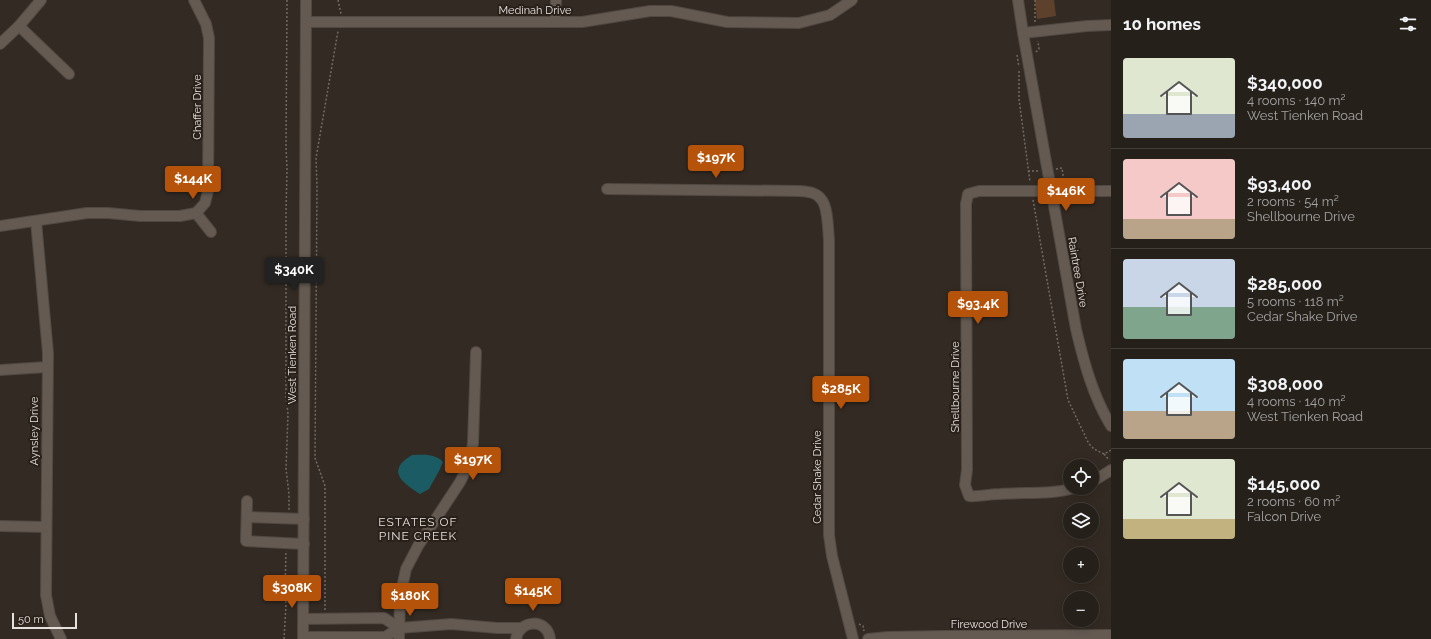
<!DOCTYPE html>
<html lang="en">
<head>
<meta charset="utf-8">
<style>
	body { margin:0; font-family:Raleway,sans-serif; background:#2e2823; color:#f1f3f6; height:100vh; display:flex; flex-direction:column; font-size:15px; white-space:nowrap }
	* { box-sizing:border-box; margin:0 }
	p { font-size:13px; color:#a4a3a2 }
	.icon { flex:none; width:22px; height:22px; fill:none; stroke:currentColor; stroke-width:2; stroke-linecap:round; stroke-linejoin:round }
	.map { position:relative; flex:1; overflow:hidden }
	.side { display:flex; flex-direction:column; background:#26201a; width:320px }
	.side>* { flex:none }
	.tools { position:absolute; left:1063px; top:459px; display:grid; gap:8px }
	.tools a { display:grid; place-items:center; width:36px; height:36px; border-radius:50%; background:#26201a; box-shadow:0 2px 10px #0003,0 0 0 1px #423e39; font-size:20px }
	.scale { position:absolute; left:12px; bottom:10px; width:65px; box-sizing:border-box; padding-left:4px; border:2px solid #e6e0dc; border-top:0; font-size:11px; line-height:14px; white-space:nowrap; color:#e6e0dc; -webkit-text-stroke:3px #29201a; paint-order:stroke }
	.price { position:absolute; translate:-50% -34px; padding:0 9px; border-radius:4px; background:#b45309; color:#fff; font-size:13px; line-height:26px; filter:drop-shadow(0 1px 2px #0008) }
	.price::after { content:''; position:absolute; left:50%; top:24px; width:12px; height:9px; margin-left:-6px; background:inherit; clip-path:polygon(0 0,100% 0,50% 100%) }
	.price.current { background:#222; color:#fff }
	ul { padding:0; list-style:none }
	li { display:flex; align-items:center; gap:12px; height:100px; padding:0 12px }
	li+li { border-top:1px solid #423e39 }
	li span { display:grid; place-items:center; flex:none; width:112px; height:80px; border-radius:4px; color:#555 }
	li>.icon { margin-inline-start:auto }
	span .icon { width:48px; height:48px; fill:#fffc; stroke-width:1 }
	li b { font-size:17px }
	h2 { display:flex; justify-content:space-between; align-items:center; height:48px; padding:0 12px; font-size:17px }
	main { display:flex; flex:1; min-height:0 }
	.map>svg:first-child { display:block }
	.green { fill:#5d412d }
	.water { fill:#1b5b63 }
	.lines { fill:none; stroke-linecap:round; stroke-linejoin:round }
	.minor-casing { stroke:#504842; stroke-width:12 }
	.path { stroke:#726a64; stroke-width:1.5; stroke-dasharray:2 2; stroke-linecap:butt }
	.minor { stroke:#645a52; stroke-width:10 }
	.labels { text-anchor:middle; stroke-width:4; stroke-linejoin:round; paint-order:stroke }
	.street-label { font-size:11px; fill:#e6e0dc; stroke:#29201a }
	.neighbourhood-label { font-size:12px; letter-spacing:1px; fill:#e6e0dc; stroke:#29201a }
</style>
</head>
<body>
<main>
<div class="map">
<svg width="1111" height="639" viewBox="0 0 1111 639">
	<rect width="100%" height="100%" fill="#332a23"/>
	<polygon class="green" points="1035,0 1054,0 1056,16 1037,19"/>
	<path class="water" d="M412 455C424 455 434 453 443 462L439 471 429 489 420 494C403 483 385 471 412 455Z"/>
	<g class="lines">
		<g class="minor-casing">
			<g id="minor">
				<path d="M1018 0 1023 33 1076 329C1084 363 1093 396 1111 426"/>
				<polyline points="306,22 582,22 650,11 671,11 727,22 799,23 830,15 852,0"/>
				<polyline points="555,22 556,0"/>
				<polyline points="19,26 69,74"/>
				<polyline points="1023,33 1087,26 1111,25"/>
				<polyline points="0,44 19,26 41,0"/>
				<path d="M607 189 800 191C808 192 816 192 821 199 828 206 828 230 829 240V535L832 556 853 639"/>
				<polyline points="196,213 211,232"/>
				<polyline points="36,221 48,353 46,595 50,616 61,639"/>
				<polyline points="0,226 87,213 108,213 140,216 180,216 196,213 205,203 208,191 209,38 206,24 194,0"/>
				<polyline points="0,370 47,367"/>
				<polyline points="1092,482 1111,470"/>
				<path d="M1074 488C1050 495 1025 492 1000 494 989 494 980 497 969 496L965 485 967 470 966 204 968 194 979 191H1111"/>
				<polyline points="247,501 246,541 304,544"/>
				<polyline points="247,517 304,519"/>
				<polyline points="0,526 46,527"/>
				<polyline points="304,619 384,618 399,628"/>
				<polyline points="303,637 385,637 399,628 451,624 497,628 521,628"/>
				<polyline points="303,639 306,0"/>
				<polyline points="399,639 400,597 406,569 418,546 460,482 470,462 473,443 476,352"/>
				<path d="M516 639C519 619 548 618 550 639"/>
				<polyline points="868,639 888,637 945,636 1111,635"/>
			</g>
		</g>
		<g class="path">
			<polyline points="287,0 286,147 287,169 286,212 286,396 288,414 286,469 289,494 289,510"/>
			<polyline points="338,0 341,14"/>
			<polyline points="1035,22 1035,0"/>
			<polyline points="1036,52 1039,49 1038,41"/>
			<polyline points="1017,55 1019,67"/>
			<polyline points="1019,71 1019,99 1030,182"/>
			<polyline points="1056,169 1062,168 1064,182"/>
			<polyline points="1028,171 1038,171"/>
			<polyline points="1033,200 1068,400 1089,444 1094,449 1104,454 1111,450"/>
			<polyline points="1104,454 1109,460"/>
			<polyline points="325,610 325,486 315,458 317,187 316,158 338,31"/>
			<polyline points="859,624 863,626 864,631"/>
			<polyline points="284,639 286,605 285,591 286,551"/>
		</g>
		<use href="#minor" class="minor"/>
	</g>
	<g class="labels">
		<g class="street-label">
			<text x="535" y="14">Medinah Drive</text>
			<text transform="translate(197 107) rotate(-90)" y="4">Chaffer Drive</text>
			<text transform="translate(1078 272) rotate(80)" y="4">Raintree Drive</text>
			<text transform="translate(292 355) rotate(-90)" y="4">West Tienken Road</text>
			<text transform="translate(955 387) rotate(-90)" y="4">Shellbourne Drive</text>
			<text transform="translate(34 431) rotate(-90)" y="4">Aynsley Drive</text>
			<text transform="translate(817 477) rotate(-90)" y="4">Cedar Shake Drive</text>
			<text x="989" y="628">Firewood Drive</text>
		</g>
		<g class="neighbourhood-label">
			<text x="418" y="526">ESTATES OF<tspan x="418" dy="14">PINE CREEK</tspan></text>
		</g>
	</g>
</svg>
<div class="tools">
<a><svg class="icon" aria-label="locate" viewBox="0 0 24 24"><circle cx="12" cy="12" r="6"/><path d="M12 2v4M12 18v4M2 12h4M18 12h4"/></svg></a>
<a><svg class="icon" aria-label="layers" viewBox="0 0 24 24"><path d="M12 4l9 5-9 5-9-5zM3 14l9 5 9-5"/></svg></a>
<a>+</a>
<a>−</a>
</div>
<div class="scale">50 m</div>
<b class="price" style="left:716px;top:179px">$197K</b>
<b class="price" style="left:193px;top:200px">$144K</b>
<b class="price" style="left:1066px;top:212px">$146K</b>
<b class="price current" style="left:294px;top:291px">$340K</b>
<b class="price" style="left:978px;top:325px">$93.4K</b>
<b class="price" style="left:841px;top:410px">$285K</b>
<b class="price" style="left:473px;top:481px">$197K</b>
<b class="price" style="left:292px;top:609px">$308K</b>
<b class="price" style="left:533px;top:612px">$145K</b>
<b class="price" style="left:410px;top:617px">$180K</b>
</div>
<section class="side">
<h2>10 homes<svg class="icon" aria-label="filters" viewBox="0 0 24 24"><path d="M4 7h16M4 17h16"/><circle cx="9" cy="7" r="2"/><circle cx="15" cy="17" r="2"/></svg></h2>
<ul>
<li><span style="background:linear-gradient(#dfe7d0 70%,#9aa5b1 0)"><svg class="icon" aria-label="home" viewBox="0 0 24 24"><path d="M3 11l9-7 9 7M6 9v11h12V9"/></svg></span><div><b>$340,000</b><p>4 rooms · 140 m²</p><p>West Tienken Road</p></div></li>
<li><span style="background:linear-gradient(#f6c9c9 75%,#b9a48a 0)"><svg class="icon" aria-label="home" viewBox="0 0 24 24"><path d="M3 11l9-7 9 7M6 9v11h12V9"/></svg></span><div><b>$93,400</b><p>2 rooms · 54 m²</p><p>Shellbourne Drive</p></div></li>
<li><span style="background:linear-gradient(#c9d6e8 60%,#7fa58c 0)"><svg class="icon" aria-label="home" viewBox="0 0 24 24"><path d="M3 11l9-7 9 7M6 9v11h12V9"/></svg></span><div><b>$285,000</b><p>5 rooms · 118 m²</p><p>Cedar Shake Drive</p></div></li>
<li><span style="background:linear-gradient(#bfe0f5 65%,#b9a48a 0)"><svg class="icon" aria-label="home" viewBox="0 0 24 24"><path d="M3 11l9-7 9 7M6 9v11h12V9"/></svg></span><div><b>$308,000</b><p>4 rooms · 140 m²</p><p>West Tienken Road</p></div></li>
<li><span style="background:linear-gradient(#dfe7d0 75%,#c2b280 0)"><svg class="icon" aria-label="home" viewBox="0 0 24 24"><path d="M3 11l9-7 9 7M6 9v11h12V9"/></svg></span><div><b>$145,000</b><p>2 rooms · 60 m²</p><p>Falcon Drive</p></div></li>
</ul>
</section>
</main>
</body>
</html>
